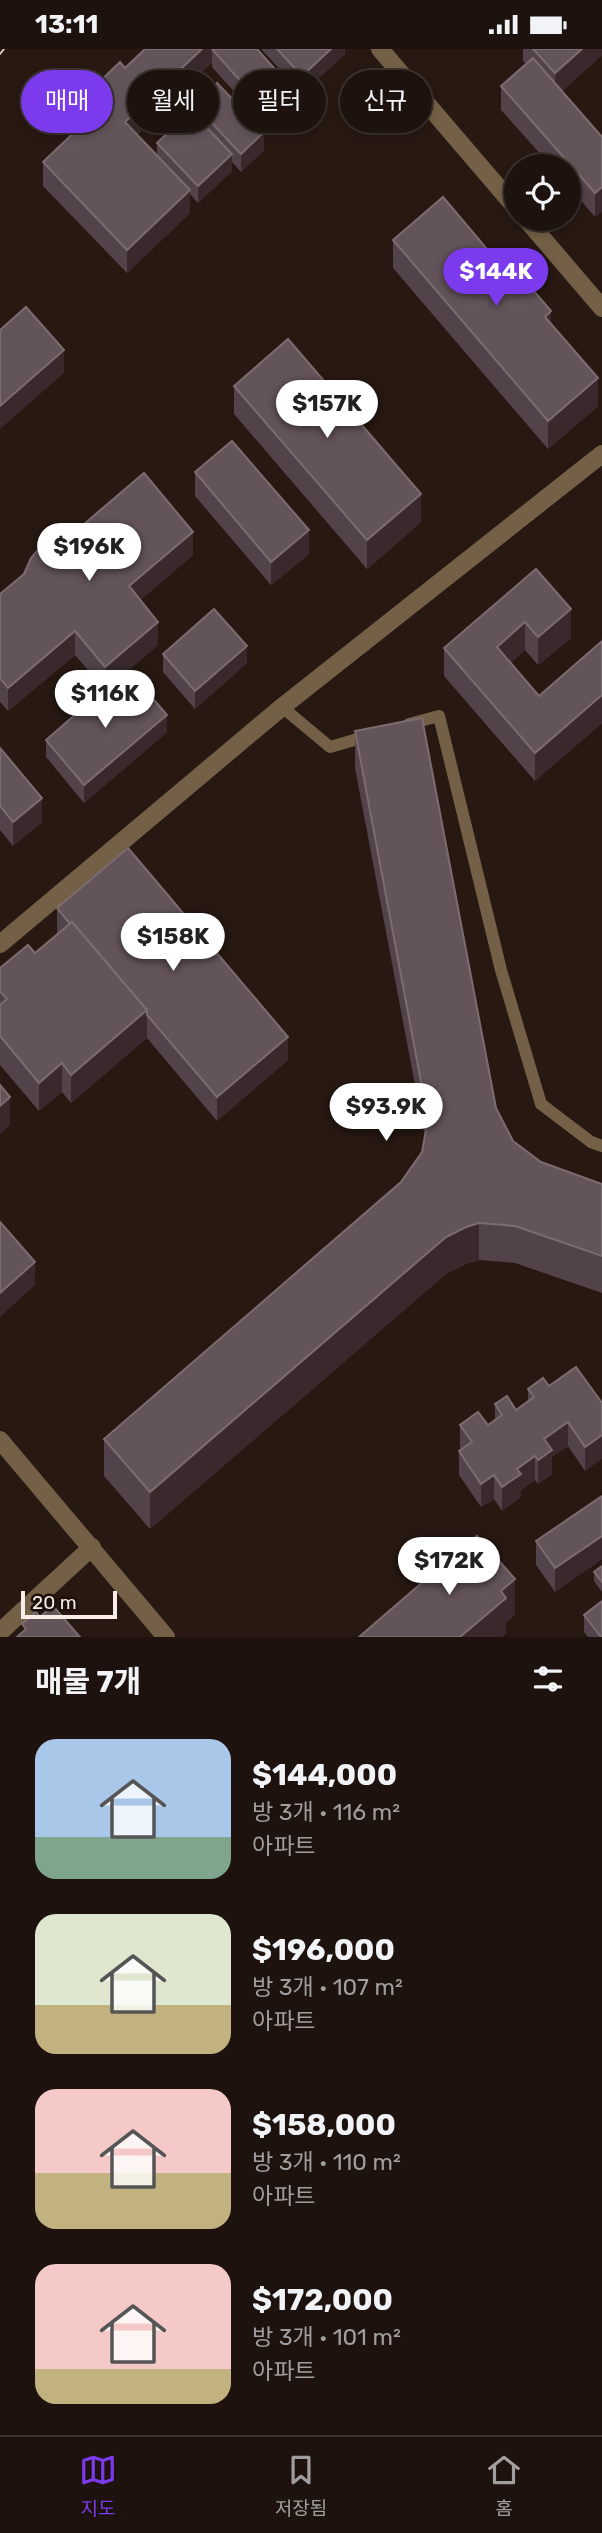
<!DOCTYPE html>
<html lang="ko">
<head>
<meta charset="utf-8">
<style>
	body { margin:0; font-family:Rubik,"Noto Sans KR",sans-serif; background:#2a201c; color:#f1f3f6; height:100vh; display:flex; flex-direction:column; font-size:26px; white-space:nowrap }
	* { box-sizing:border-box; margin:0 }
	p { font-size:23px; color:#a09e9e }
	.icon { flex:none; width:38px; height:38px; fill:none; stroke:currentColor; stroke-width:2; stroke-linecap:round; stroke-linejoin:round }
	.map { position:relative; height:1588px; overflow:hidden }
	.panel { display:flex; flex-direction:column; background:#1d120e; flex:1 }
	.panel>* { flex:none }
	.guide { position:absolute; left:21px; top:21px; width:560px; height:63px; display:flex; gap:14px }
	.fabs { position:absolute; left:504px; top:105px; display:grid; gap:14px }
	.fabs a { display:grid; place-items:center; width:77px; height:77px; border-radius:50%; background:#1d120e; box-shadow:0 4px 10px #0003,0 0 0 2px #3b322e; font-size:35px }
	.scale { position:absolute; left:21px; bottom:18px; width:96px; box-sizing:border-box; padding-left:7px; border:4px solid #f8ede8; border-top:0; font-size:19px; line-height:24px; white-space:nowrap; color:#f8ede8; -webkit-text-stroke:5px #1d0f09; paint-order:stroke }
	.price { position:absolute; translate:-50% -60px; padding:0 16px; border-radius:24px; background:#fff; color:#222; font-size:23px; line-height:46px; filter:drop-shadow(0 2px 4px #0008) }
	.price::after { content:''; position:absolute; left:50%; top:42px; width:21px; height:16px; margin-left:-10px; background:inherit; clip-path:polygon(0 0,100% 0,50% 100%) }
	.price.current { background:#7c3aed; color:#fff }
	ul { padding:0; list-style:none }
	li { display:flex; align-items:center; gap:21px; height:175px; padding:0 35px }
	li span { display:grid; place-items:center; flex:none; width:196px; height:140px; border-radius:21px; color:#555 }
	li>.icon { margin-inline-start:auto }
	span .icon { width:84px; height:84px; fill:#fffc; stroke-width:1 }
	li b { font-size:30px }
	h2 { display:flex; justify-content:space-between; align-items:center; height:84px; padding:0 35px; font-size:30px }
	.chip { padding:0 24px; border-radius:32px; background:#1d120e; box-shadow:0 4px 10px #0003,0 0 0 2px #3b322e; font-size:24px; line-height:63px }
	.chip.current { background:#7c3aed; color:#fff }
	.status { display:flex; justify-content:space-between; align-items:center; height:49px; padding:0 35px; background:#1d120e; direction:ltr }
	.status svg { height:19px; fill:currentColor }
	.menu { display:flex; justify-content:space-around; align-items:center; height:98px; border-top:2px solid #3b322e; background:#1d120e; font-size:19px; color:#a09e9e }
	.menu a { display:grid; justify-items:center; gap:4px }
	.menu .current { color:#7c3aed }
	.map>svg:first-child { display:block }
	.lines { fill:none; stroke-linecap:round; stroke-linejoin:round }
	.lane { stroke:#736046; stroke-width:12 }
	.street { stroke:#736046; stroke-width:18 }
	.tram { stroke:#d4c8c3; stroke-width:2 }
	.wall { fill:#524249 }
	.shaded-wall { fill:#39292c }
	.building { fill:#63545a; stroke:#7b6c70; stroke-width:2 }
</style>
</head>
<body>
<div class="status"><b>13:11</b><svg viewBox="0 0 49 12"><path d="M0 12V9h3v3zM5 12V6h3v6zM10 12V3h3v9zM15 12V0h3v12zM26 1h20v11H26zM47 4h2v5h-2z"/></svg></div>
<div class="map">
<svg width="602" height="1588" viewBox="0 0 602 1588">
	<rect width="100%" height="100%" fill="#271812"/>
	<g class="lines">
		<g class="lane">
			<polyline points="282,658 330,698 368,687"/>
			<polyline points="409,675 439,667 501,921 541,1055 591,1093 602,1097"/>
		</g>
		<g class="street">
			<polyline points="380,0 516,159"/>
			<polyline points="526,170 602,259"/>
			<polyline points="0,895 282,658 602,405"/>
			<polyline points="0,1391 166,1588"/>
			<polyline points="0,1583 92,1498"/>
		</g>
		<polyline class="tram" points="0,5 4,0"/>
	</g>
	<g class="wall">
		<polygon points="145,0 257,0 291,56 266,78 212,18 212,13 137,86 157,107 157,94 194,65 194,55 264,101 241,123 232,113 232,122 198,154 190,145 190,164 127,224 43,137 43,113 94,64 93,63 93,39 125,19"/>
		<polygon points="261,0 345,0 345,5 302,44"/>
		<polygon points="523,0 602,0 602,6 562,42 602,88 602,162 595,168 569,138 569,117 551,117 501,61 501,37 526,15 523,12"/>
		<polygon points="393,191 598,357 548,400 393,219"/>
		<polygon points="234,337 421,473 367,520 234,365"/>
		<polygon points="195,423 309,505 271,536 195,447"/>
		<polygon points="193,506 140,551 158,596 105,641 75,606 8,662 0,653 0,545"/>
		<polygon points="536,520 571,589 538,616 525,601 511,614 539,647 602,592 602,674 535,732 444,627 444,599"/>
		<polygon points="163,605 247,614 195,660 163,623"/>
		<polygon points="110,654 167,683 84,754 46,708 46,691"/>
		<polygon points="355,682 496,1059 513,1092 541,1113 602,1135 602,1244 515,1214 479,1211 466,1215 446,1225 150,1480 104,1427 104,1390 401,1133 422,1103 425,1089 355,719"/>
		<polygon points="0,699 42,773 13,797 0,781"/>
		<polygon points="57,859 288,1011 217,1072 147,989 71,1054 62,1043 39,1062 0,1016 0,919 35,904 58,884 57,883"/>
		<polygon points="549,1337 602,1354 585,1422 568,1397 552,1408 552,1425 538,1435 535,1431 521,1441 521,1448 502,1462 494,1450 481,1458 459,1426 459,1402 461,1401 460,1399 460,1376 488,1376 495,1371 495,1355 516,1361 528,1352 528,1340"/>
		<polygon points="602,1447 602,1510 555,1543 536,1516 536,1492"/>
		<polygon points="444,1515 515,1566 506,1573 506,1585 425,1531 425,1517"/>
		<polygon points="602,1517 602,1543 594,1532 594,1523"/>
		<polygon points="584,1566 602,1588 588,1588 584,1583"/>
	</g>
	<g class="shaded-wall">
		<polygon points="202,0 226,0 212,0 212,13 125,97 125,73"/>
		<polygon points="331,0 345,0 345,5 302,44 302,27"/>
		<polygon points="582,0 602,0 602,6 555,48 555,24"/>
		<polygon points="291,38 291,56 266,78 266,61"/>
		<polygon points="264,83 264,101 241,123 241,105"/>
		<polygon points="232,105 232,122 198,154 198,137"/>
		<polygon points="602,138 602,162 595,168 595,144"/>
		<polygon points="190,141 190,164 127,224 127,201"/>
		<polygon points="551,262 551,290 545,268"/>
		<polygon points="64,301 64,324 0,380 0,357"/>
		<polygon points="598,329 598,357 548,400 548,372"/>
		<polygon points="421,445 421,473 367,520 367,491"/>
		<polygon points="309,481 309,505 271,536 271,513"/>
		<polygon points="193,483 193,506 129,561 129,537"/>
		<polygon points="571,560 571,589 538,616 538,588"/>
		<polygon points="158,573 158,596 105,641 105,618"/>
		<polygon points="525,573 525,601 497,626 497,598"/>
		<polygon points="75,582 75,606 8,662 8,639"/>
		<polygon points="247,597 247,614 195,660 195,642"/>
		<polygon points="602,646 602,674 535,732 535,704"/>
		<polygon points="167,666 167,683 84,754 84,736"/>
		<polygon points="42,749 42,773 13,797 13,773"/>
		<polygon points="147,961 147,989 71,1054 71,1026"/>
		<polygon points="288,988 288,1011 217,1072 217,1048"/>
		<polygon points="62,1014 62,1043 39,1062 39,1034"/>
		<polygon points="10,1048 10,1076 0,1085 0,1057"/>
		<polygon points="479,1174 479,1211 466,1215 446,1225 150,1480 150,1443 446,1188 466,1178"/>
		<polygon points="35,1213 35,1236 0,1268 0,1244"/>
		<polygon points="568,1373 568,1397 552,1408 552,1425 538,1435 538,1411 544,1390"/>
		<polygon points="602,1386 602,1410 585,1422 585,1398"/>
		<polygon points="535,1407 535,1431 521,1441 521,1448 502,1462 502,1438 517,1420"/>
		<polygon points="494,1426 494,1450 481,1458 481,1435"/>
		<polygon points="602,1487 602,1510 555,1543 555,1519"/>
		<polygon points="515,1530 515,1566 506,1573 506,1585 502,1588 460,1588 501,1542"/>
	</g>
	<g class="building">
		<polygon points="145,0 202,0 125,73 190,141 127,201 43,113 106,53 93,39 120,13 125,19"/>
		<polygon points="212,0 257,0 291,38 266,61"/>
		<polygon points="277,0 331,0 302,27"/>
		<polygon points="533,0 582,0 555,24"/>
		<polygon points="533,9 602,88 602,138 595,144 501,37"/>
		<polygon points="217,34 264,83 241,105 194,55"/>
		<polygon points="191,62 232,105 198,137 157,94"/>
		<polygon points="443,148 503,219 509,213 551,262 545,268 598,329 548,372 393,191"/>
		<polygon points="26,258 64,301 0,357 0,281"/>
		<polygon points="288,290 421,445 367,491 234,337"/>
		<polygon points="232,392 309,481 271,513 195,423"/>
		<polygon points="144,424 193,483 129,537 158,573 105,618 75,582 8,639 0,629 0,545 24,525 31,509 43,495 58,486 77,481"/>
		<polygon points="536,520 571,560 538,588 525,573 497,598 539,647 602,592 602,646 535,704 444,599"/>
		<polygon points="214,560 247,597 195,642 163,605"/>
		<polygon points="136,630 167,666 84,736 46,691 101,643 110,654"/>
		<polygon points="422,669 496,1059 513,1092 541,1113 602,1135 602,1207 515,1177 479,1174 466,1178 446,1188 150,1443 104,1390 401,1133 422,1103 428,1070 355,682"/>
		<polygon points="0,699 42,749 13,773 0,757"/>
		<polygon points="128,799 288,988 217,1048 147,966 147,961 72,873 70,875 57,859"/>
		<polygon points="72,873 147,961 71,1026 62,1014 39,1034 0,987 0,956 7,950 0,942 0,919 28,896 35,904"/>
		<polygon points="0,1036 10,1048 0,1057"/>
		<polygon points="0,1173 35,1213 0,1244"/>
		<polygon points="576,1318 602,1354 602,1386 585,1398 568,1373 544,1390 552,1401 538,1411 535,1407 517,1420 521,1425 502,1438 494,1426 481,1435 459,1402 472,1393 460,1376 478,1363 488,1376 502,1366 495,1355 507,1347 516,1361 534,1348 528,1340 543,1329 549,1337"/>
		<polygon points="602,1447 602,1487 555,1519 536,1492"/>
		<polygon points="477,1487 515,1530 501,1542 506,1549 460,1588 359,1588 432,1525 425,1517 437,1507 444,1515"/>
		<polygon points="602,1517 602,1533 594,1523"/>
		<polygon points="602,1552 602,1588 601,1588 584,1566"/>
		<polygon points="53,1557 80,1588 17,1588 26,1580 22,1575 36,1563 40,1568"/>
	</g>
</svg>
<div class="fabs">
<a><svg class="icon" aria-label="locate" viewBox="0 0 24 24"><circle cx="12" cy="12" r="6"/><path d="M12 2v4M12 18v4M2 12h4M18 12h4"/></svg></a>
</div>
<div class="scale">20 m</div>
<b class="price current" style="left:496px;top:259px">$144K</b>
<b class="price" style="left:327px;top:391px">$157K</b>
<b class="price" style="left:89px;top:534px">$196K</b>
<b class="price" style="left:105px;top:681px">$116K</b>
<b class="price" style="left:173px;top:924px">$158K</b>
<b class="price" style="left:386px;top:1094px">$93.9K</b>
<b class="price" style="left:449px;top:1548px">$172K</b>
<div class="guide">
<a class="chip current">매매</a>
<a class="chip">월세</a>
<a class="chip">필터</a>
<a class="chip">신규</a>
</div>
</div>
<section class="panel">
<h2>매물 7개<svg class="icon" aria-label="filters" viewBox="0 0 24 24"><path d="M4 7h16M4 17h16"/><circle cx="9" cy="7" r="2"/><circle cx="15" cy="17" r="2"/></svg></h2>
<ul>
<li><span style="background:linear-gradient(#a9c7e8 70%,#7fa58c 0)"><svg class="icon" aria-label="home" viewBox="0 0 24 24"><path d="M3 11l9-7 9 7M6 9v11h12V9"/></svg></span><div><b>$144,000</b><p>방 3개 · 116 m²</p><p>아파트</p></div></li>
<li><span style="background:linear-gradient(#dfe7d0 65%,#c2b280 0)"><svg class="icon" aria-label="home" viewBox="0 0 24 24"><path d="M3 11l9-7 9 7M6 9v11h12V9"/></svg></span><div><b>$196,000</b><p>방 3개 · 107 m²</p><p>아파트</p></div></li>
<li><span style="background:linear-gradient(#f6c9c9 60%,#c2b280 0)"><svg class="icon" aria-label="home" viewBox="0 0 24 24"><path d="M3 11l9-7 9 7M6 9v11h12V9"/></svg></span><div><b>$158,000</b><p>방 3개 · 110 m²</p><p>아파트</p></div></li>
<li><span style="background:linear-gradient(#f6c9c9 75%,#c2b280 0)"><svg class="icon" aria-label="home" viewBox="0 0 24 24"><path d="M3 11l9-7 9 7M6 9v11h12V9"/></svg></span><div><b>$172,000</b><p>방 3개 · 101 m²</p><p>아파트</p></div></li>
</ul>
</section>
<nav class="menu">
<a class="current"><svg class="icon" aria-label="map" viewBox="0 0 24 24"><path d="M3 6l6-2 6 2 6-2v14l-6 2-6-2-6 2zM9 4v14M15 6v14"/></svg>지도</a>
<a><svg class="icon" aria-label="saved" viewBox="0 0 24 24"><path d="M7 4h10v16l-5-4-5 4z"/></svg>저장됨</a>
<a><svg class="icon" aria-label="home" viewBox="0 0 24 24"><path d="M3 11l9-7 9 7M6 9v11h12V9"/></svg>홈</a>
</nav>
</body>
</html>
